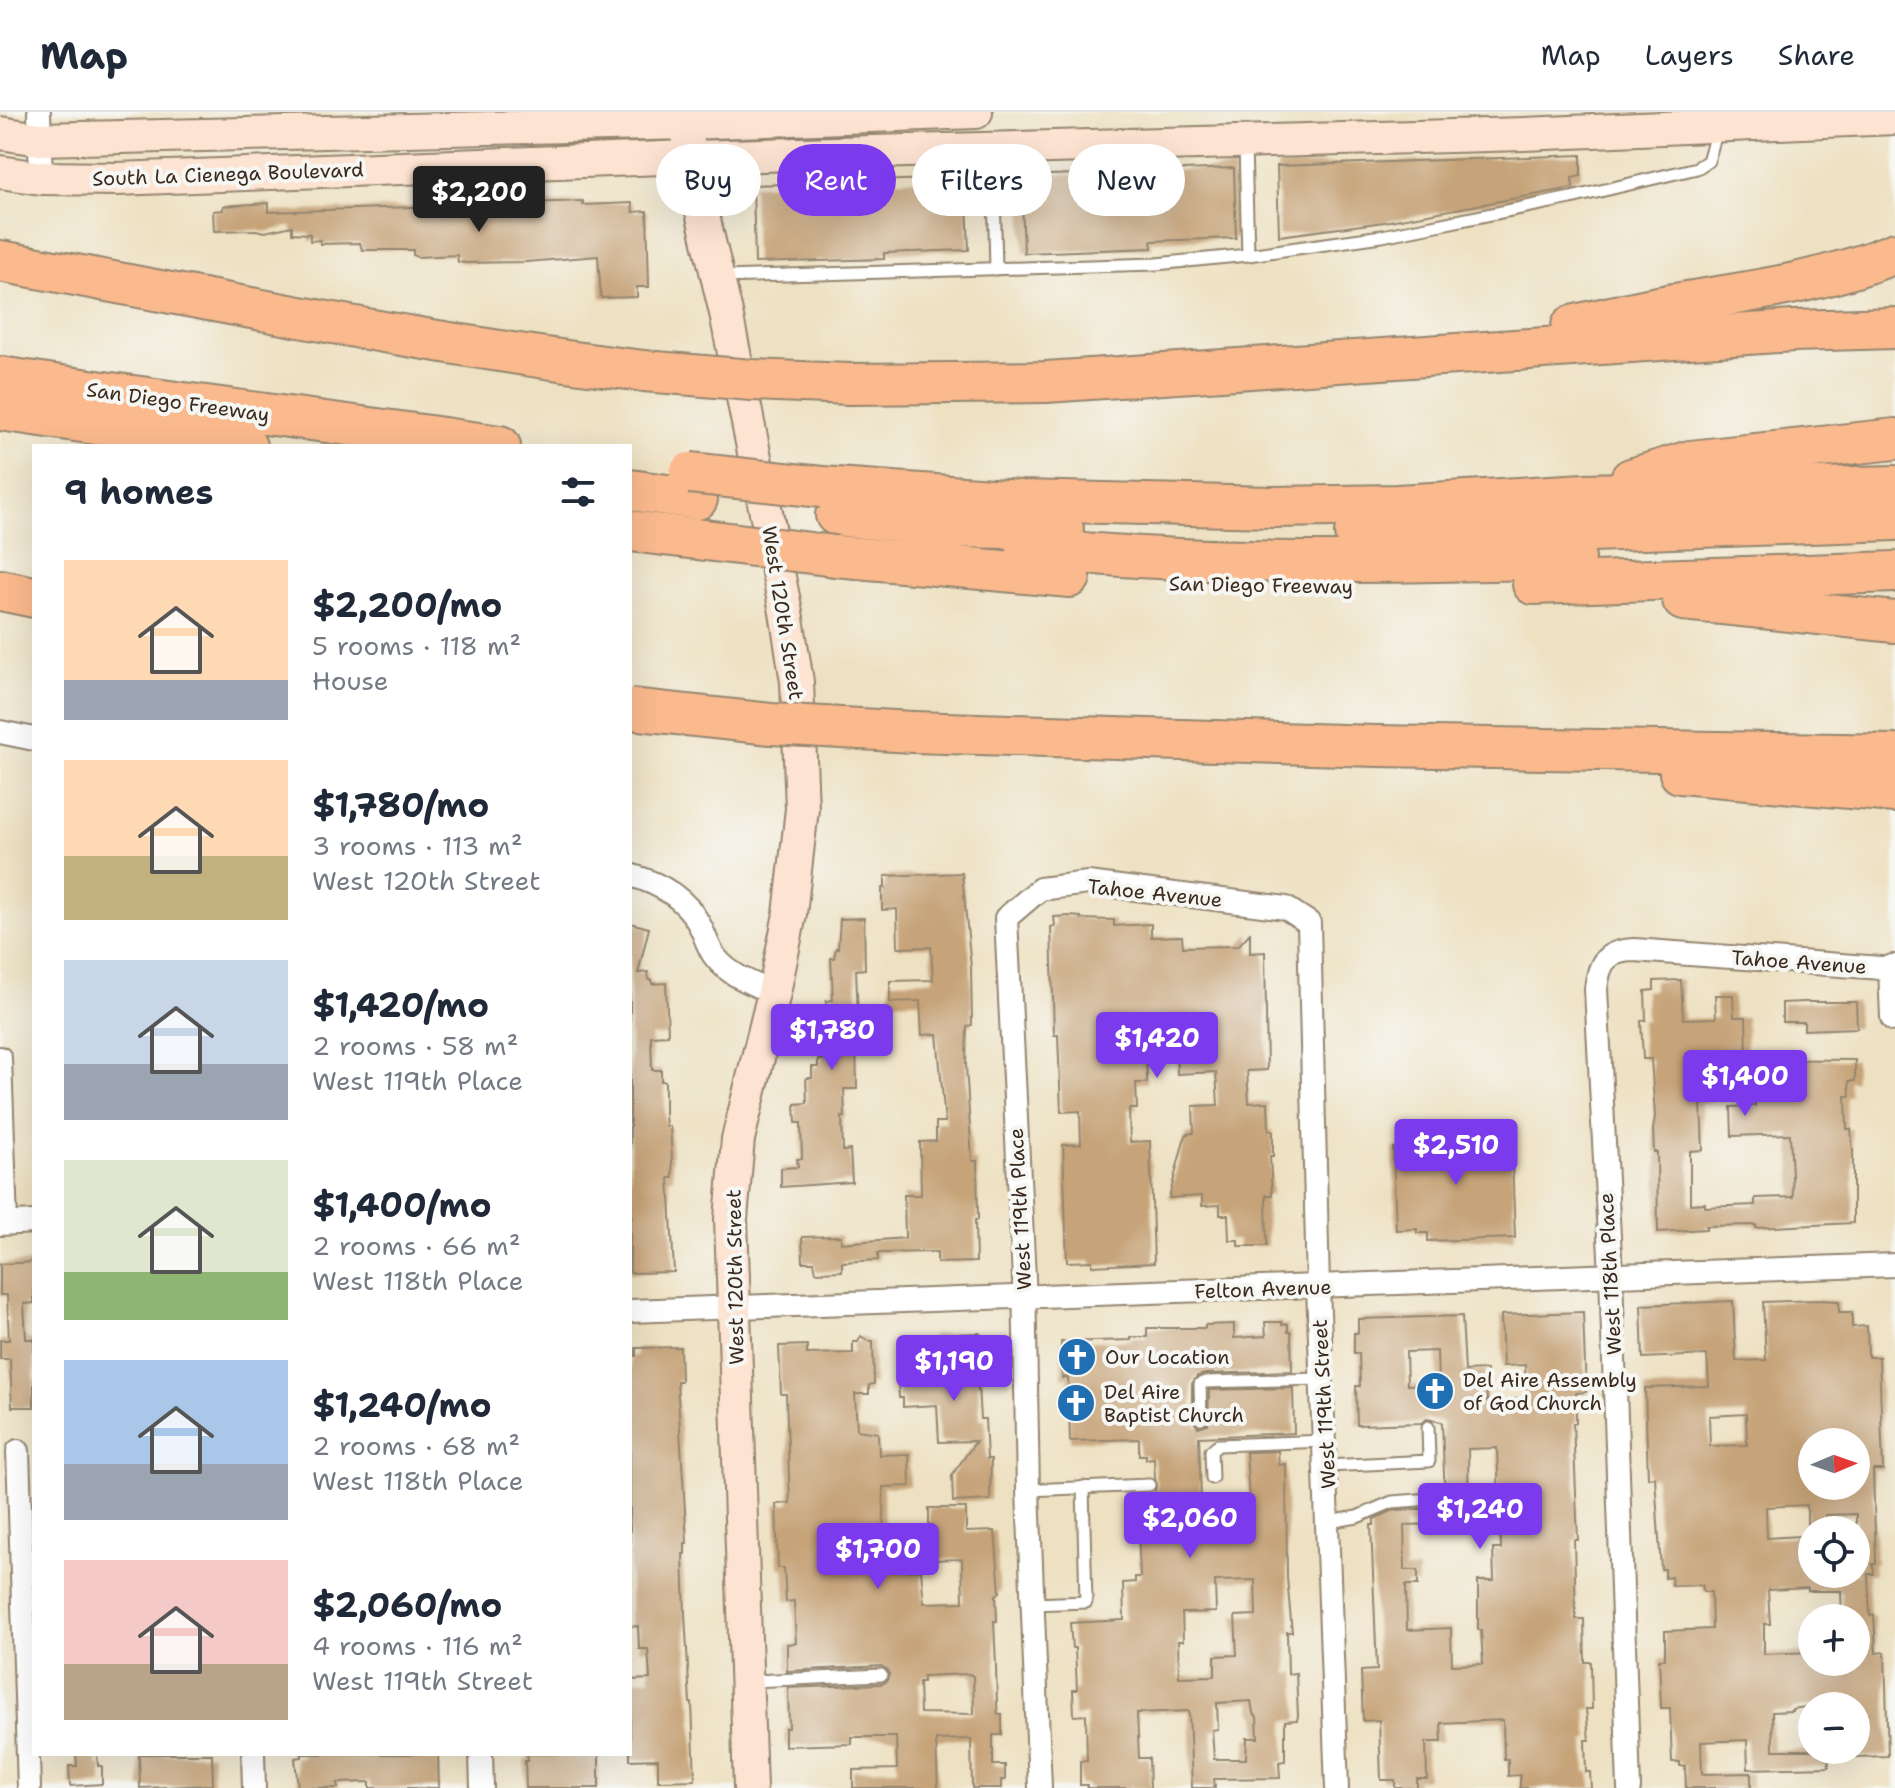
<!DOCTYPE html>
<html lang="en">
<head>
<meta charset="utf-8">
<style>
	body { margin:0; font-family:"Shantell Sans",sans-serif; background:#f2f2f3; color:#1f2937; height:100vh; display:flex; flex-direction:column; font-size:30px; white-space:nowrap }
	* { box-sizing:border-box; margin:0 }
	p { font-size:26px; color:#747a83 }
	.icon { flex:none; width:44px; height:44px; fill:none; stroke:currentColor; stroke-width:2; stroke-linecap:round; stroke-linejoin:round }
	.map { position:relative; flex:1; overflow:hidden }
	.sheet { position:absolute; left:32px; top:332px; width:600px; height:1312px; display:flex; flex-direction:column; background:#fff; border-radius:0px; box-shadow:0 8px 32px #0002 }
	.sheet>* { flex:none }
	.hud { position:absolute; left:656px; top:32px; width:760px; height:72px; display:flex; gap:16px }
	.needle { width:52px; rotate:88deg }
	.fabs { position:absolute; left:1798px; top:1316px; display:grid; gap:16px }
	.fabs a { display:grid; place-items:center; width:72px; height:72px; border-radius:50%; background:#fff; box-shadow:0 8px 32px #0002; font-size:40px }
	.price { position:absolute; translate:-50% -68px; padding:0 18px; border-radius:8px; background:#7c3aed; color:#fff; font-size:26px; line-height:52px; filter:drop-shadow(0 2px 4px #0008) }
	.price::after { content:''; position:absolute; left:50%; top:48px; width:24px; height:18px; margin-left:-12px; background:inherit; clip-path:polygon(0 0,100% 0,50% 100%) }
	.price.active { background:#222; color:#fff }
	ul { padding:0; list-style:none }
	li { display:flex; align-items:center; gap:24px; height:200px; padding:0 32px }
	li span { display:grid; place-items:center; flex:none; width:224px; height:160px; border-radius:0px; color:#555 }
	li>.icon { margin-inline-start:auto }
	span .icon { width:96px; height:96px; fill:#fffc; stroke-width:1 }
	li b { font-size:34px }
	h2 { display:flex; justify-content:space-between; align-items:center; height:96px; padding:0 32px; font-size:34px }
	.chip { padding:0 28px; border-radius:36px; background:#fff; box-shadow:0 8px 32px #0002; font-size:28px; line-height:72px }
	.chip.active { background:#7c3aed; color:#fff }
	header { display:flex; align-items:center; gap:48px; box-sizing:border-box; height:112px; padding:0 40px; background:#fff; border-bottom:2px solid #e0e1e3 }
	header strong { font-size:38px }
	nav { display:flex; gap:44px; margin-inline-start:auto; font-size:28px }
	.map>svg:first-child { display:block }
	.building { fill:#c6a378; fill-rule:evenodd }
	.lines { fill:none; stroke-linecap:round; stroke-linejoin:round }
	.service-casing { stroke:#948670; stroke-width:15 }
	.minor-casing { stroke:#948670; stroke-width:26 }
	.tertiary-casing { stroke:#948670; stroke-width:32 }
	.secondary-casing { stroke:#948670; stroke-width:36 }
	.motorway-casing { stroke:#948670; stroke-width:44 }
	.service { stroke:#fff; stroke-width:11 }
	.minor { stroke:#fff; stroke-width:22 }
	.tertiary { stroke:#fff; stroke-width:28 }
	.secondary { stroke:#fde3d1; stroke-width:32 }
	.motorway { stroke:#fbba8d; stroke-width:40 }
	.motorway-bridge-casing { stroke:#948670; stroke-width:44; stroke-linecap:butt }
	.motorway-bridge { stroke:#fbba8d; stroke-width:40 }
	.labels { text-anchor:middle; stroke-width:8; stroke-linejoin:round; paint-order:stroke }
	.street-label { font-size:20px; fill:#3b2a1e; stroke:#f6f6f2 }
	.poi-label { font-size:20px; fill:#3b2a1e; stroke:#f6f6f2; text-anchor:start }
</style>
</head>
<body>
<header>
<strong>Map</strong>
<nav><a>Map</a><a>Layers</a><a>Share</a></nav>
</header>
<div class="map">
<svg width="1895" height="1676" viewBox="0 0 1895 1676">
	<rect width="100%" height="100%" fill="#f6f6f2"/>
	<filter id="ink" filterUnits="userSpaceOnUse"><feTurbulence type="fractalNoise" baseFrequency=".0125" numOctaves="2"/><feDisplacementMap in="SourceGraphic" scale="16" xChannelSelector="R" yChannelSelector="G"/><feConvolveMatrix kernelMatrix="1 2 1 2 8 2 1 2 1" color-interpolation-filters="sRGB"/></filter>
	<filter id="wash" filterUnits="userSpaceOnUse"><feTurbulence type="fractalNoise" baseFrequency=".006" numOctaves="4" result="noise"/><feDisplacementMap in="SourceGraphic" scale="32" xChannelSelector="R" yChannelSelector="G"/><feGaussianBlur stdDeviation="1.8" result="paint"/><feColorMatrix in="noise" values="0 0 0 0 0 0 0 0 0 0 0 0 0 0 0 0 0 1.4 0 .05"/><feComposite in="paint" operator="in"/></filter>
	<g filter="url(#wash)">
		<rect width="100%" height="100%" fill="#eee1c2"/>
		<g id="blocks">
			<g class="building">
				<polygon points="1581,43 1581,64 1572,66 1573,76 1384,110 1279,124 1277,54"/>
				<polygon points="1234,56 1236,126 1151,129 1152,136 1024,141 1022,88 1026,87 1025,64"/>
				<polygon points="962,66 963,90 967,89 969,138 884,141 884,147 755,151 753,73"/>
				<polygon points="583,89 583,93 632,91 633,100 647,99 649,175 637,175 637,185 601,186 598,144 526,150 466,151 458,150 457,143 417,145 413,143 413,138 362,138 360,131 320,132 320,128 310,129 310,122 292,121 292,114 265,120 256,118 214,119 213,99 223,98 223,94 269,91 269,100"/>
				<polygon points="962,761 971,856 972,913 967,914 966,953 972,1049 977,1049 978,1108 975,1108 976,1150 937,1151 937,1140 878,1141 878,1148 842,1150 842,1159 816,1160 814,1150 803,1150 802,1125 841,1124 841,1131 905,1126 904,1083 921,1083 920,1030 936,1029 936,1010 945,1010 937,922 922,923 920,889 890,890 890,869 933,868 931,835 898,836 897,797 882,798 882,776 885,776 885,764"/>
				<polygon points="1070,804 1081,805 1081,807 1114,808 1114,814 1151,812 1151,825 1182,824 1183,835 1238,834 1250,821 1250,841 1265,840 1267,958 1247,959 1249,991 1268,990 1269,1018 1273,1018 1273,1044 1270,1044 1272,1083 1266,1083 1267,1134 1238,1134 1238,1128 1229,1128 1228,1103 1220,1103 1220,1093 1202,1094 1202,1084 1169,1086 1184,1028 1187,1022 1194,1021 1193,994 1218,993 1216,960 1177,962 1176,924 1146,925 1147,971 1136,971 1137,997 1129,997 1130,1030 1150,1029 1154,1151 1092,1154 1092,1149 1067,1150 1063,1033 1081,1032 1080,999 1061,1000 1058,923 1054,923 1051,815 1055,814 1054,805"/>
				<polygon points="864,806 865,857 856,858 859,929 856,929 857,977 844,977 845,1005 842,1005 843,1039 850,1038 852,1070 781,1075 781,1056 798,1055 797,1047 802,1047 801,1011 796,1011 795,992 807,991 806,966 812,966 812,955 818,955 818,948 822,948 822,921 826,916 826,889 833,888 831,846 834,846 836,836 838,836 840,807"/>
				<polygon points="630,811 649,816 638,861 648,860 649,868 652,868 652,872 666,871 668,923 651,924 652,958 661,958 661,969 665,969 665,1003 666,1014 670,1014 673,1066 669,1066 674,1160 630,1161 630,1106 632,1106 630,1066"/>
				<polygon points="1681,868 1683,907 1716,906 1715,883 1733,883 1734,905 1746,905 1747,943 1710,944 1713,990 1701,991 1703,1038 1690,1039 1690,1092 1705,1091 1705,1095 1755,1093 1755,1086 1793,1085 1790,1022 1732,1024 1731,995 1755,994 1753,947 1855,948 1855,969 1849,969 1850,984 1846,984 1847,1017 1851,1017 1853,1039 1853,1111 1756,1116 1756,1113 1706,1114 1706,1117 1658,1120 1657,1040 1654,1040 1653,1018 1655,1004 1651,947 1643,947 1641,909 1646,908 1645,879 1654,878 1654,869"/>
				<polygon points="1804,890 1856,890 1857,916 1804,918 1804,910 1782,910 1782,891"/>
				<polygon points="1511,1019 1515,1126 1428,1129 1428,1121 1417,1121 1417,1117 1396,1118 1393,1036 1414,1035 1414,1032 1424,1031 1424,1022"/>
				<polygon points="34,1150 34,1191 24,1192 26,1227 34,1227 34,1295 12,1295 10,1247 0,1247 0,1228 9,1228 7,1183 0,1183 0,1152"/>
				<path d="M1818 1188 1839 1189V1200H1852V1215L1867 1214 1868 1245H1879L1883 1358H1873L1876 1452H1873L1874 1462H1868L1870 1504 1874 1503 1876 1541 1885 1540 1888 1644 1856 1645V1594H1812L1792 1597V1599L1772 1600 1773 1638H1828L1829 1655 1748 1657 1747 1628 1701 1630 1702 1662 1751 1661V1676H1686L1685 1654H1680V1650H1672L1670 1596H1661L1659 1547H1665V1519L1712 1517 1711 1480H1704L1702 1473 1672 1474 1671 1465 1665 1466V1457H1661L1655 1365 1648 1366 1645 1276 1709 1274 1707 1243 1643 1246 1641 1193 1733 1189 1736 1249 1766 1248 1763 1190ZM1746 1302 1747 1333 1710 1334 1709 1304ZM1812 1330H1856V1374H1812ZM1807 1393V1417L1826 1416 1825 1403 1856 1402V1462H1812V1456H1801L1799 1424 1767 1426 1766 1395ZM1808 1476V1479H1841L1842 1506H1856V1550H1812V1540L1764 1542V1512H1770L1768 1478Z"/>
				<path d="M1583 1200 1586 1280 1576 1281V1311H1573L1578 1428H1574L1576 1507H1584L1585 1550H1591L1592 1597H1586L1589 1628H1585L1586 1660H1590L1591 1676H1520V1663L1508 1664V1647H1504L1503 1608 1441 1611 1442 1630H1426L1427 1667H1417V1676H1395V1668H1381L1379 1608 1363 1609 1361 1559 1377 1558 1371 1413H1374V1407L1394 1398 1443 1396 1442 1389H1445L1442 1310 1427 1307 1421 1311 1357 1313 1356 1274H1360L1359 1241H1354V1221H1358V1207L1462 1204 1465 1259 1486 1258 1487 1289 1526 1287 1525 1253 1503 1254 1501 1203ZM1437 1239 1438 1272 1407 1273 1406 1240ZM1497 1336 1501 1437H1493L1494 1469H1478V1518H1481L1483 1552 1452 1553 1451 1516 1407 1518 1406 1473H1418V1458H1405L1404 1413 1443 1412V1415H1451L1452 1420 1469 1419 1468 1337Z"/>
				<path d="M1265 1210H1282V1213L1288 1212V1220H1291L1292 1259 1205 1262 1197 1264 1192 1272V1307L1198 1315 1208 1312 1209 1278 1293 1276 1294 1321 1199 1325 1201 1389 1249 1387 1246 1340 1278 1339 1279 1353 1286 1352 1287 1466 1292 1520H1287L1288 1562 1296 1561 1298 1604 1297 1608 1285 1609V1649L1279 1650 1280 1666 1214 1667 1215 1676H1192L1189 1599 1137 1601 1139 1646H1149L1150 1676H1087V1673H1080V1649L1087 1648 1086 1603 1074 1604 1073 1578H1077L1075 1536H1072L1070 1511 1124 1508 1123 1471 1135 1470V1465H1140L1138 1417H1142V1405L1156 1404 1155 1379 1157 1372 1155 1367 1154 1346 1146 1347V1343H1139V1327L1070 1329 1068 1265 1062 1266 1061 1230 1131 1228V1225H1147V1216H1205V1213L1234 1212V1226L1266 1224ZM1255 1468 1256 1503 1235 1504 1237 1543 1215 1544V1564L1179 1565 1178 1529H1183L1182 1501 1216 1500 1215 1469ZM1251 1589 1253 1601 1257 1605 1258 1626H1247L1246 1647H1214L1212 1618 1218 1617 1217 1591Z"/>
				<polygon points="979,1221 988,1229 988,1242 983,1243 983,1269 978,1274 980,1307 985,1307 987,1347 991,1347 990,1388 953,1390 952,1363 976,1329 939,1330 937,1293 903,1295 903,1286 899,1286 898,1270 912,1270 910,1234 932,1233 931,1223"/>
				<path d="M861 1224 868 1229H873L874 1272 869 1273V1282H855L857 1318 878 1321 879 1343 909 1342 910 1374 883 1375 885 1460 921 1458 924 1491 963 1490 962 1447 929 1448V1396H966V1420L995 1419 1000 1480 996 1483 997 1509H994L996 1554 997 1592 998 1602H1002V1623H993V1653H1005V1668H1001V1676H972L971 1627 936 1628 938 1676H853V1658L897 1657 896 1625H852V1632L785 1634V1616H789L788 1576 881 1572 886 1570 889 1563 888 1558 881 1554 787 1559V1532L796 1531 794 1489 786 1490 784 1456H778L776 1392 790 1391 786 1282H781L779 1234 807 1233V1242L853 1241V1230H858ZM969 1562 973 1564 974 1602 920 1601 919 1570H923V1564Z"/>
				<polygon points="680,1235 681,1269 677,1269 687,1431 685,1431 685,1442 683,1442 685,1502 690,1591 692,1591 695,1668 658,1669 658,1647 630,1648 630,1568 650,1567 648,1537 639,1537 638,1514 630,1515 630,1244 636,1244 636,1236"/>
				<polygon points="76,1642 97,1642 98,1654 102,1654 102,1672 70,1674 69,1654 77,1654"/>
				<polygon points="139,1642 212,1642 213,1673 140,1676"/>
				<polygon points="302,1642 438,1642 439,1676 370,1676 370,1670 337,1671 338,1676 298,1676 295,1646 302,1645"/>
				<polygon points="527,1642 599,1642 599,1676 526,1676 525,1648 528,1648"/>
			</g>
		</g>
	</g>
	<g filter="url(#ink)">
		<use href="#blocks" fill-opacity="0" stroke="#948670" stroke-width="2"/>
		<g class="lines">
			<g class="service-casing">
				<g id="service">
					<polyline points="1245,34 1248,143"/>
					<polyline points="993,38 996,157"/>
					<polyline points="721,165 1156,152 1248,143 1382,124 1571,86 1697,56 1708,49 1717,18"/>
					<polyline points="1201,1307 1200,1272 1205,1270 1322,1267"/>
					<polyline points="1327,1354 1429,1349 1428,1315"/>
					<polyline points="1212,1366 1211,1339 1218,1333 1325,1329"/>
					<polyline points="1028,1378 1149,1373"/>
					<polyline points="1329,1410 1357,1405 1392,1390 1432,1387"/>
					<polyline points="1033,1492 1086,1490 1083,1375"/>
					<polyline points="751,1569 881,1563"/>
				</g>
			</g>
			<g class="minor-casing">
				<g id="minor">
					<polyline points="39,0 41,66"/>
					<polyline points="0,620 34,627"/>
					<path d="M630 763C659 771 685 785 699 812 706 824 707 835 716 846 730 864 754 872 774 881"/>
					<polyline points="0,946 6,1111"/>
					<polyline points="0,1112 34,1110"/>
					<polyline points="630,1199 1895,1153"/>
					<polyline points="18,1339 29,1676"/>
					<polyline points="253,1642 254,1676"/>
					<polyline points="481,1642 482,1676"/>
					<polyline points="1040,1676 1028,1378 1024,1167 1006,806 1040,777 1088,771 1286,796 1309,811 1318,1175 1337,1676"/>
					<path d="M1629 1676 1611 1163 1596 877C1599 850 1606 839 1634 838L1895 857"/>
				</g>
			</g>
			<g class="tertiary-casing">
				<polyline id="tertiary" points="1893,857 1895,905"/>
			</g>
			<g class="secondary-casing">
				<g id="secondary">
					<polyline points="686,0 689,45 726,201 786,500 797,570 802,697 790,802 774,881 738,1027 731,1107 750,1676"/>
					<polyline points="0,21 40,27 687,11 976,0"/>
					<polyline points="0,60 41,66 117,67 689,45 1524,22 1895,6"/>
				</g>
			</g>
			<g class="motorway-casing">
				<g id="motorway">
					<path d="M0 149C214 188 428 233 644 259"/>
					<path d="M1572 214C1606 206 1640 198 1674 192 1749 180 1824 170 1895 141"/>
					<path d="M0 265C166 290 333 310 500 334"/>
					<polyline points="850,272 1046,270 1793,219 1895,216"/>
					<polyline points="0,298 246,334"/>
					<polyline points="1631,367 1690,349 1895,327"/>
					<polyline points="822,375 1020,389 1273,395 1397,393 1585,382 1895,374"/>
					<polyline points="630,378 697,387"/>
					<polyline points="836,403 951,415 1063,417"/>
					<polyline points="630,419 705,428"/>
					<polyline points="1355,421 1590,419 1895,408"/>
					<path d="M1027 436C1208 455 1393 451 1575 446"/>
					<polyline points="835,444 1070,465"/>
					<polyline points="1533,472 1895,460"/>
					<polyline points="0,478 34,485"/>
					<polyline points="1683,488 1895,510"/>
					<polyline points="913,620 1377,634 1895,643"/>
					<polyline points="1680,661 1895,680"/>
				</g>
			</g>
			<use href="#service" class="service"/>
			<use href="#minor" class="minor"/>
			<use href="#tertiary" class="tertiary"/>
			<use href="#secondary" class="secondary"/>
			<use href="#motorway" class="motorway"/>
			<g class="motorway-bridge-casing">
				<g id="motorway-bridge">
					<polyline points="644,259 752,268 850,272"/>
					<polyline points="690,361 822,375"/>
					<polyline points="705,428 835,444"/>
					<polyline points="630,597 771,612 913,620"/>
				</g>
			</g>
			<use href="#motorway-bridge" class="motorway-bridge"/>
		</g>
	</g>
	<defs>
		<g id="church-disc" transform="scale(2)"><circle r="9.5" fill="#1f6fb2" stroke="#f6f6f2"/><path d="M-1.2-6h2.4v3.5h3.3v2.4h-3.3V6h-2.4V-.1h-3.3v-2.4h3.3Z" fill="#fff"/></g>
	</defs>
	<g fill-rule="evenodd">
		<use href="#church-disc" x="1077" y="1245"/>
		<use href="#church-disc" x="1435" y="1279"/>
		<use href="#church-disc" x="1076" y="1291"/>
	</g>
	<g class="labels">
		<g class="street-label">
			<text transform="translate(228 62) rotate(-2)" y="7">South La Cienega Boulevard</text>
			<text transform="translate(178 290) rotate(8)" y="7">San Diego Freeway</text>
			<text transform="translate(1261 473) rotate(1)" y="7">San Diego Freeway</text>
			<text transform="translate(783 501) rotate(81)" y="7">West 120th Street</text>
			<text transform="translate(1155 781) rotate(6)" y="7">Tahoe Avenue</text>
			<text transform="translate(1799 850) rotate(4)" y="7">Tahoe Avenue</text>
			<text transform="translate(1020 1097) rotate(-93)" y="7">West 119th Place</text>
			<text transform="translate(1610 1162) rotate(-93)" y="7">West 118th Place</text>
			<text transform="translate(735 1165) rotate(-91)" y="7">West 120th Street</text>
			<text transform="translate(1263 1177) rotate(-2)" y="7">Felton Avenue</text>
			<text transform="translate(1324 1292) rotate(-93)" y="7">West 119th Street</text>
		</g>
		<g class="poi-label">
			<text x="1105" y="1252">Our Location</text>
			<text x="1463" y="1275">Del Aire Assembly<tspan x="1463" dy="23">of God Church</tspan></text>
			<text x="1104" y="1287">Del Aire<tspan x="1104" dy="23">Baptist Church</tspan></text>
		</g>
	</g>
</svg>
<div class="fabs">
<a><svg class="needle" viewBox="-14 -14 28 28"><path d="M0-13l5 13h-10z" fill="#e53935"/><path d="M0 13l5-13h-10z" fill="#747a83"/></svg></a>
<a><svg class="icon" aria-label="locate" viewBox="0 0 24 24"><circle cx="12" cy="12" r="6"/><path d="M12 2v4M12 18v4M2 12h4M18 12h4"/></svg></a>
<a>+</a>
<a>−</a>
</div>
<b class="price active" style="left:479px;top:122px">$2,200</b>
<b class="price" style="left:832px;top:960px">$1,780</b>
<b class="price" style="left:1157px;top:968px">$1,420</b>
<b class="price" style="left:1745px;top:1006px">$1,400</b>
<b class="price" style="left:1456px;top:1075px">$2,510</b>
<b class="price" style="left:954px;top:1291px">$1,190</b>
<b class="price" style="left:1480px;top:1439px">$1,240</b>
<b class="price" style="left:1190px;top:1448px">$2,060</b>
<b class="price" style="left:878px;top:1479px">$1,700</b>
<div class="hud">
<a class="chip">Buy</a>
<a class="chip active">Rent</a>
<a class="chip">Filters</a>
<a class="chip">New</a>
</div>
<section class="sheet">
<h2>9 homes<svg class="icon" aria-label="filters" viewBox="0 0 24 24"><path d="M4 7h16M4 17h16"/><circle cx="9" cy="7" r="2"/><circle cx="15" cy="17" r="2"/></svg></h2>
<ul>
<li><span style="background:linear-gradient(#ffd9b3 75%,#9aa5b1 0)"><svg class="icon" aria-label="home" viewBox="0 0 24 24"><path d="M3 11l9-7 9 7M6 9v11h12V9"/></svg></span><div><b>$2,200/mo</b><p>5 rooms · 118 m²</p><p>House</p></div></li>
<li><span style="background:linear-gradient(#ffd9b3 60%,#c2b280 0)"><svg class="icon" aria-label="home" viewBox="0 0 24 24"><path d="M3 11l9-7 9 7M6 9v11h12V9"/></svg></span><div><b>$1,780/mo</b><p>3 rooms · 113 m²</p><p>West 120th Street</p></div></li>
<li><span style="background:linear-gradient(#c9d6e8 65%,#9aa5b1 0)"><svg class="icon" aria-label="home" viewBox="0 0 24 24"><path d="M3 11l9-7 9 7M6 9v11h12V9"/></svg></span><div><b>$1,420/mo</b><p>2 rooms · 58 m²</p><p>West 119th Place</p></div></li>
<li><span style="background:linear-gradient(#dfe7d0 70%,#8fb573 0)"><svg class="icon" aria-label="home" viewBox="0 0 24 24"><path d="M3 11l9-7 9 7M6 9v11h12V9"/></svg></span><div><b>$1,400/mo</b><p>2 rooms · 66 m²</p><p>West 118th Place</p></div></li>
<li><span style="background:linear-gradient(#a9c7e8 65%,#9aa5b1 0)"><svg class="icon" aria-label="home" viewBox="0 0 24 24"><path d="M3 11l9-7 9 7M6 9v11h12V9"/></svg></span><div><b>$1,240/mo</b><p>2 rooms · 68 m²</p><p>West 118th Place</p></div></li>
<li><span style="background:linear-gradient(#f6c9c9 65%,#b9a48a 0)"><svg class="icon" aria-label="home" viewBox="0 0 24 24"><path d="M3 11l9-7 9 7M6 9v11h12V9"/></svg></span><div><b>$2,060/mo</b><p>4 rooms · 116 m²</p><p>West 119th Street</p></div></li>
</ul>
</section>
</div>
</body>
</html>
